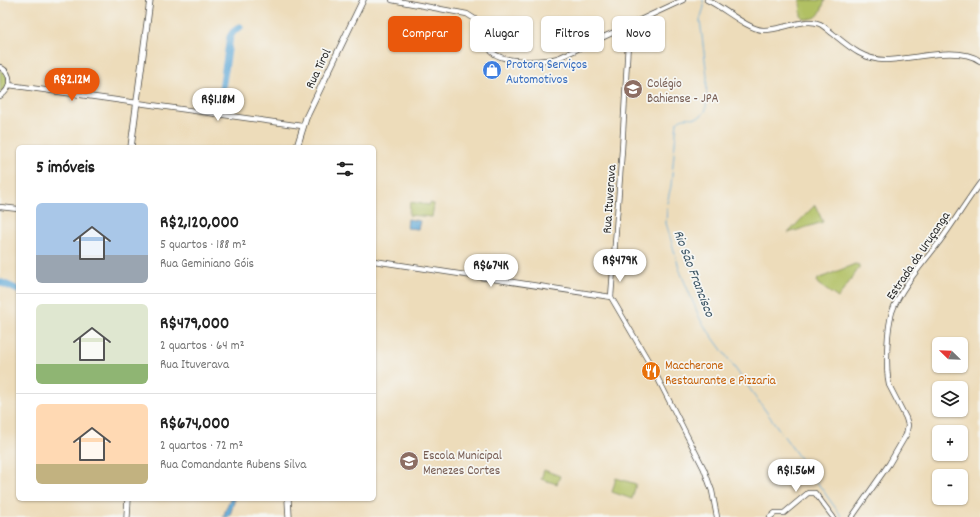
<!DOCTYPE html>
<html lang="pt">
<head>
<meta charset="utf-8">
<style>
	body { margin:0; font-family:Dekko,sans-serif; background:#f2f2f2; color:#222; height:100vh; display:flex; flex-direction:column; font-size:15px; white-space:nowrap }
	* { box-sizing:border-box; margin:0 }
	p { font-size:13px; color:#767676 }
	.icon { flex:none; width:22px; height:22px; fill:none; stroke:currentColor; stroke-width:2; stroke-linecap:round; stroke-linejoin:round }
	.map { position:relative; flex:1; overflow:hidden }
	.details { position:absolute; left:16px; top:145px; width:360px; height:356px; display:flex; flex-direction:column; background:#fff; border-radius:6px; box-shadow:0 1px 3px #0004 }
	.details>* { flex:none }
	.top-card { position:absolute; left:388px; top:16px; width:380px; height:36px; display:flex; gap:8px }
	.needle { width:26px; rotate:293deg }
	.tools { position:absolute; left:932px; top:337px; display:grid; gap:8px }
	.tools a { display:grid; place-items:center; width:36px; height:36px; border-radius:6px; background:#fff; box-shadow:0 1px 3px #0004; font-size:20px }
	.price { position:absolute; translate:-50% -34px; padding:0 9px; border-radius:14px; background:#fff; color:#222; font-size:13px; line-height:26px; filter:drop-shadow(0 1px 2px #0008) }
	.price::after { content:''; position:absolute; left:50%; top:24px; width:12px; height:9px; margin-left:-6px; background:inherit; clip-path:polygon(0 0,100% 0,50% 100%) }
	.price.on { background:#ea580c; color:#fff }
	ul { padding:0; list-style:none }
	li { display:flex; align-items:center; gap:12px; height:100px; padding:0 20px }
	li+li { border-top:1px solid #e0e0e0 }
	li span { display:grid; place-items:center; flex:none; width:112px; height:80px; border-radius:6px; color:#555 }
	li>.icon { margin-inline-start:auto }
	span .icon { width:48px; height:48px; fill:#fffc; stroke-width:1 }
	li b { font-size:17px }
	h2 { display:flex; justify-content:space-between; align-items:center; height:48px; padding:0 20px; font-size:17px }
	.pill { padding:0 14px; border-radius:6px; background:#fff; box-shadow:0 1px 3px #0004; font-size:14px; line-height:36px }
	.pill.on { background:#ea580c; color:#fff }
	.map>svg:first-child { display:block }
	.green { fill:#b1c063; stroke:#6e7647 }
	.water { fill:#60a9d7; stroke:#466a81 }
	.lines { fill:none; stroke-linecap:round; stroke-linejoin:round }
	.stream { stroke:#60a9d7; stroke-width:1 }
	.river { stroke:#60a9d7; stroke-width:7 }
	.tertiary-casing { stroke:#484640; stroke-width:6 }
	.primary-casing { stroke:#484640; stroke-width:7 }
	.tertiary { stroke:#fff; stroke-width:4.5 }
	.primary { stroke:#fff; stroke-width:5.5 }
	.labels { text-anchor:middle; stroke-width:3.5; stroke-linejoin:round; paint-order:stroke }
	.shop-label { font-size:13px; fill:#366cbe; stroke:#f6f6f2; text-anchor:start }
	.street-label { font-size:13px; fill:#2b2b2b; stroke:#f6f6f2 }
	.education-label { font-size:13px; fill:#785e54; stroke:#f6f6f2; text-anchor:start }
	.food-label { font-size:13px; fill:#c56008; stroke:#f6f6f2; text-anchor:start }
	.water-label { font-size:14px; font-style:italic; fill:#3e5767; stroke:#f6f6f2 }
</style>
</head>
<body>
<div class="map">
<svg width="980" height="517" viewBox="0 0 980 517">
	<rect width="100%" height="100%" fill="#f6f6f2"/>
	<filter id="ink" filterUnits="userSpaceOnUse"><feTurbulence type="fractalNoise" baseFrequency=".025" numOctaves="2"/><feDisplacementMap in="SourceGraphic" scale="8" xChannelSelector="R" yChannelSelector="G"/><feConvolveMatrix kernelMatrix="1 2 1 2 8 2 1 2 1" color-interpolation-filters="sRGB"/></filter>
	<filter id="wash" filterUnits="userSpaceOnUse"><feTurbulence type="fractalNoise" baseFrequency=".012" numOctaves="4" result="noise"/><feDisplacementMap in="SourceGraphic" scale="16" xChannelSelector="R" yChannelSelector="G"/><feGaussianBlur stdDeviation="0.9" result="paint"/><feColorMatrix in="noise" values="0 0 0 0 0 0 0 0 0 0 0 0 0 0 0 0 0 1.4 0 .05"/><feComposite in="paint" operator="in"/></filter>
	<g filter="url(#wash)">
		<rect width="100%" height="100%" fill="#eddcba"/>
		<g class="green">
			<path d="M800 0H825C820 13 820 20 804 19L801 16Z"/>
			<polygon points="0,69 7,76 8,86 0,94"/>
			<polygon points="410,202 429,205 430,203 434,204 432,217 409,215"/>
			<polygon points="815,205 823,222 788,233"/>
			<polygon points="855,264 859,265 859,268 838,298 818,284 817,282 818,279"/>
			<polygon points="544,470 560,476 557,484 541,479"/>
			<polygon points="616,478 636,484 632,499 612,492"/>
		</g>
		<g class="water">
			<polygon points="408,219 420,221 418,229 407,228"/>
			<polygon points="230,499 235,499 230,515 228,517 223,517"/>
		</g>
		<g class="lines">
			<g class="stream">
				<path d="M667 203 671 186 677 122C686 112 700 125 706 109L707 76 700 20 704 7 703 0"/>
				<polyline points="667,208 666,223 680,271 701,321 842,517"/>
			</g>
			<g class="river">
				<polyline points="219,108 230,37 233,32 240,27"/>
				<polyline points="0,282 18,290"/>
			</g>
		</g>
	</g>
	<g filter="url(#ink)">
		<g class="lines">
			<g class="tertiary-casing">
				<g id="tertiary">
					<path d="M392 0 467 14 481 23C486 32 486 45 492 52 502 62 533 62 546 60 554 60 561 57 567 54L683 0"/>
					<path d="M707 0C723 7 747 29 763 30 780 31 804 17 820 24 824 26 828 30 832 33 848 46 863 60 885 60 911 60 958 45 980 61"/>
					<polyline points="629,25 622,150 611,297 653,369 704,469 712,491 717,517"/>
					<path d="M0 67C13 74 12 89 0 96"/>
					<polyline points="9,85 302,126"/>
					<polyline points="0,207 18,209"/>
					<polyline points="374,261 611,297"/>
					<polyline points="770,517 775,513 784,513 808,493 815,493 833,517"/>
					<path d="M852 517 889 464 906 435 908 425 906 418 889 385 888 379C886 361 887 329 892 312 900 288 925 261 940 241 954 222 966 202 980 183"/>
				</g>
			</g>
			<g class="primary-casing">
				<g id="primary">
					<polyline points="131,147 150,0"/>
					<polyline points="297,147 306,118 363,0"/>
					<polyline points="288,499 289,517"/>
					<polyline points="127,517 128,499"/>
				</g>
			</g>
			<use href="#tertiary" class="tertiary"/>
			<use href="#primary" class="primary"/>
		</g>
	</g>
	<defs>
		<g id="shop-disc" transform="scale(1)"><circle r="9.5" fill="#3f7fe0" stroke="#f6f6f2"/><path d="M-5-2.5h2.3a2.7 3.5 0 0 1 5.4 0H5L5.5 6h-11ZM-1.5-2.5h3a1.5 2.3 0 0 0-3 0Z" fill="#fff"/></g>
		<g id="school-disc" transform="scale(1)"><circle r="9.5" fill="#8d6e63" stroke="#f6f6f2"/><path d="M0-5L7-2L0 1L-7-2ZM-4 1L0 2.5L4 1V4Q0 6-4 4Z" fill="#fff"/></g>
		<g id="restaurant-disc" transform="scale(1)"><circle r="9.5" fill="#e8710a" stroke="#f6f6f2"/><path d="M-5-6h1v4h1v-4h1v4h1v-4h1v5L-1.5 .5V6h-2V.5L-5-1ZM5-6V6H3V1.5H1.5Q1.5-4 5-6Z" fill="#fff"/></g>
	</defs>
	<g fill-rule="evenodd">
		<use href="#shop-disc" x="492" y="70"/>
		<use href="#school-disc" x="633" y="89"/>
		<use href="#restaurant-disc" x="651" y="371"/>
		<use href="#school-disc" x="409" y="461"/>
	</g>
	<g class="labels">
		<g class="shop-label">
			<text x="506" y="68">Protorq Serviços<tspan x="506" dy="15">Automotivos</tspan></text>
		</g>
		<g class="street-label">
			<text transform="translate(317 68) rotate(-64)" y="5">Rua Tirol</text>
			<text transform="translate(608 199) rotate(-86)" y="5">Rua Ituverava</text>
			<text transform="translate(917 255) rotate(-56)" y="5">Estrada da Uruçanga</text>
		</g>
		<g class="education-label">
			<text x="647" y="87">Colégio<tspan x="647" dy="15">Bahiense - JPA</tspan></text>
			<text x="423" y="459">Escola Municipal<tspan x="423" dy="15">Menezes Cortes</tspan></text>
		</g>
		<g class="food-label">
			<text x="665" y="369">Maccherone<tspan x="665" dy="15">Restaurante e Pizzaria</tspan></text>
		</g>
		<g class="water-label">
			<text transform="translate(695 273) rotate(69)" y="5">Rio São Francisco</text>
		</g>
	</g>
</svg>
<div class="tools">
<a><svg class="needle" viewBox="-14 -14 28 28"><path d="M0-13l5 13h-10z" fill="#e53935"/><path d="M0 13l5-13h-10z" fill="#767676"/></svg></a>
<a><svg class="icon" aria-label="layers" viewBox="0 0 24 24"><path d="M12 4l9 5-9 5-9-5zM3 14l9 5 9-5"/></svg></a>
<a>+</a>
<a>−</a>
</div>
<b class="price on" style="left:72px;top:102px">R$2.12M</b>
<b class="price" style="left:218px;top:122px">R$1.18M</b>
<b class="price" style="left:620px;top:283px">R$479K</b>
<b class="price" style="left:491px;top:288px">R$674K</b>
<b class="price" style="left:796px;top:493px">R$1.56M</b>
<div class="top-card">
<a class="pill on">Comprar</a>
<a class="pill">Alugar</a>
<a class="pill">Filtros</a>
<a class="pill">Novo</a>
</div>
<section class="details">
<h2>5 imóveis<svg class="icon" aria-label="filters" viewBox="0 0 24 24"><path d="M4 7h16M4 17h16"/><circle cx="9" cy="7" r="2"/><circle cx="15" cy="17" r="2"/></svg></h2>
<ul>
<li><span style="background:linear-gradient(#a9c7e8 65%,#9aa5b1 0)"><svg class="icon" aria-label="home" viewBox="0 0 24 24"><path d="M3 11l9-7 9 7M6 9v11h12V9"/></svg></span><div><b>R$2,120,000</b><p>5 quartos · 188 m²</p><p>Rua Geminiano Góis</p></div></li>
<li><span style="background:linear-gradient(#dfe7d0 75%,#8fb573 0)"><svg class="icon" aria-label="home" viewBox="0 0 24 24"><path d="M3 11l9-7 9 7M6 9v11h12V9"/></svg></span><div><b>R$479,000</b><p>2 quartos · 64 m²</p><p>Rua Ituverava</p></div></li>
<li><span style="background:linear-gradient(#ffd9b3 75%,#c2b280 0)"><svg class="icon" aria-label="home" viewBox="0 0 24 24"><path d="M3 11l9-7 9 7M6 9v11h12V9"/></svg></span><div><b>R$674,000</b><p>2 quartos · 72 m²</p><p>Rua Comandante Rubens Silva</p></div></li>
</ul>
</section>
</div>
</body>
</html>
